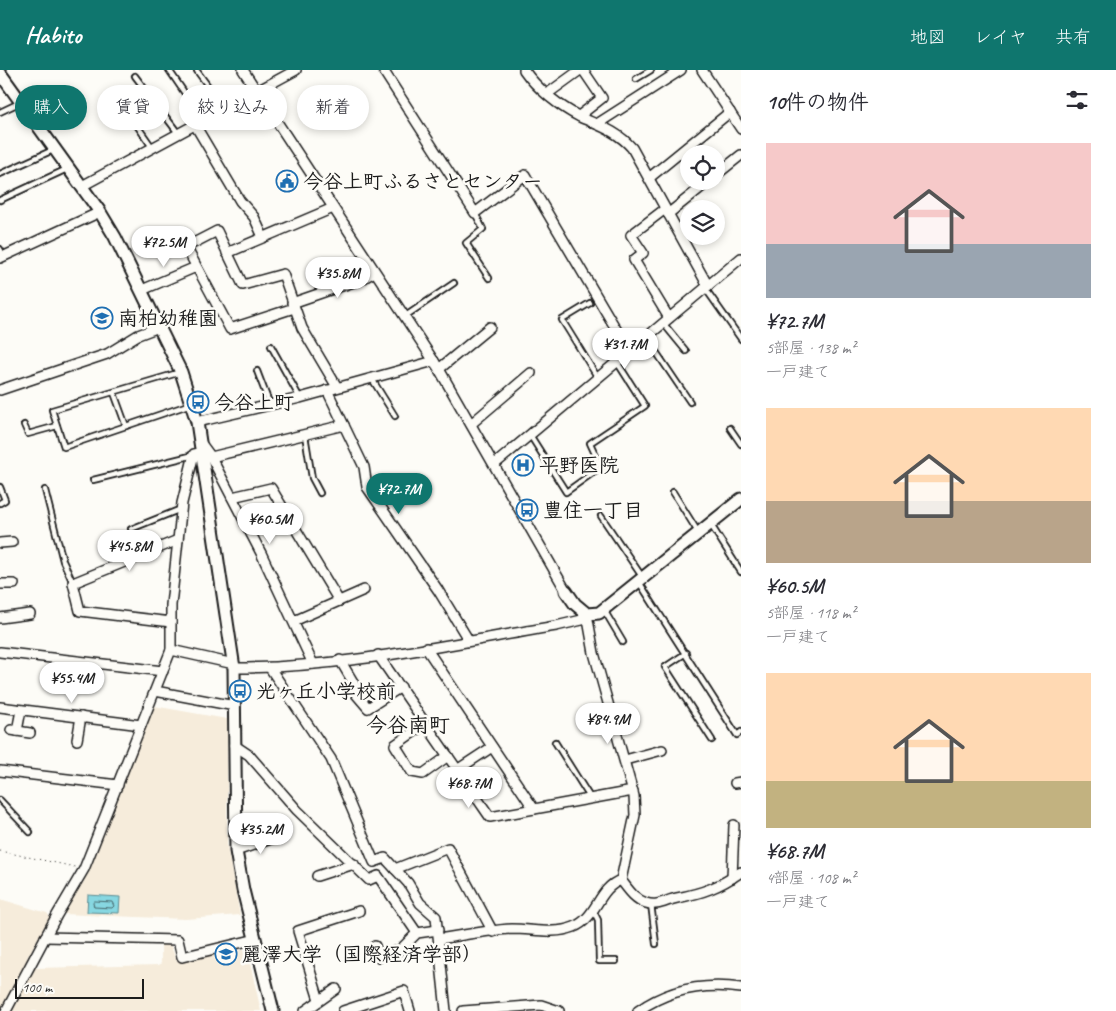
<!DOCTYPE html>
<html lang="ja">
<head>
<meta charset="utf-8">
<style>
	body { margin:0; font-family:Caveat,"Klee One",sans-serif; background:#f2f2f3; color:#2b2b33; height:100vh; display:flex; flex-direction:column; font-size:19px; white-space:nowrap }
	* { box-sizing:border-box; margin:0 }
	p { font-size:16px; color:#7c7c81 }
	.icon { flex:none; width:28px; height:28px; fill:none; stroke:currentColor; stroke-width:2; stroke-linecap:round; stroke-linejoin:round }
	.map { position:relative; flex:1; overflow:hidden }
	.drawer { display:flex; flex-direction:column; background:#fff; width:375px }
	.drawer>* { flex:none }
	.hud { position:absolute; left:15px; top:15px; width:475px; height:45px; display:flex; gap:10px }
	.buttons { position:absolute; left:680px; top:75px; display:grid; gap:10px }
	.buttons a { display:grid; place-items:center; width:45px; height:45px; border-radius:50%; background:#fff; box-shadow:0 2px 8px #0003; font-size:25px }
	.scale { position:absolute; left:15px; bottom:12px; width:129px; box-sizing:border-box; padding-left:5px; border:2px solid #1c1c1c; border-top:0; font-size:14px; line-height:18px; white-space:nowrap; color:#1c1c1c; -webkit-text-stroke:4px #fdfcf7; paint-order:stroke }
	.price { position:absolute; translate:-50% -42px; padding:0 11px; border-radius:18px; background:#fff; color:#222; font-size:16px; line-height:32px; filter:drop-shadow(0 1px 2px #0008) }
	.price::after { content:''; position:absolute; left:50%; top:30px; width:15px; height:11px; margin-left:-8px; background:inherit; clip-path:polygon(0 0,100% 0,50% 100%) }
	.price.active { background:#0f766e; color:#fff }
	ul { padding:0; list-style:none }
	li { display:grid; align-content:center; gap:10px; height:265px; padding:0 25px }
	li span { display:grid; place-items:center; height:155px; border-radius:0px; color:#555 }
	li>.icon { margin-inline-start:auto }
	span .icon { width:90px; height:90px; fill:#fffc; stroke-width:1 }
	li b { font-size:21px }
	h2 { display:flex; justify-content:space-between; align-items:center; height:60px; padding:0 25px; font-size:21px }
	.chip { padding:0 18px; border-radius:22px; background:#fff; box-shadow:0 2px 8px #0003; font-size:18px; line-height:45px }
	.chip.active { background:#0f766e; color:#fff }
	header { display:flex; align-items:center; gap:30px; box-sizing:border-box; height:70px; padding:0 25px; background:#0f766e; color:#fff }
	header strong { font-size:24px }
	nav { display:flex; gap:28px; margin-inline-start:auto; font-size:18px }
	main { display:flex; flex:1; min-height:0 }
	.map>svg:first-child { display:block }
	.built { fill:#f6ecdb }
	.water { fill:#87d7e1; stroke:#5c8c92 }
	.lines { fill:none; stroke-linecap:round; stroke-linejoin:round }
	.shore { stroke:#47676b; stroke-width:1 }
	.service-casing { stroke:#1c1c1c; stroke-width:8 }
	.minor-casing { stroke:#1c1c1c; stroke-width:12 }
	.tertiary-casing { stroke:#1c1c1c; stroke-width:15 }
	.path { stroke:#1c1c1c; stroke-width:1; stroke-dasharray:1 4; stroke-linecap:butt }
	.service { stroke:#fdfcf7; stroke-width:4.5 }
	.minor { stroke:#fdfcf7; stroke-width:9 }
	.tertiary { stroke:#fdfcf7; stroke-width:11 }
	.labels { text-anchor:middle; stroke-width:5; stroke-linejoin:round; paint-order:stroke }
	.poi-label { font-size:20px; font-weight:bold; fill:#1c1c1c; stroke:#fdfcf7; text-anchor:start }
	.neighbourhood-label { font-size:21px; font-weight:bold; fill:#1c1c1c; stroke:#fdfcf7 }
</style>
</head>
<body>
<header>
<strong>Habito</strong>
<nav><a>地図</a><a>レイヤ</a><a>共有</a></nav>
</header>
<main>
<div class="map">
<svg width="741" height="941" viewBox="0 0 741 941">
	<rect width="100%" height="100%" fill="#fdfcf7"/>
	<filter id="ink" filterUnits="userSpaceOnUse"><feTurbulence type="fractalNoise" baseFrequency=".02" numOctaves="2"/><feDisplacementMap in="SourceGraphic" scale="10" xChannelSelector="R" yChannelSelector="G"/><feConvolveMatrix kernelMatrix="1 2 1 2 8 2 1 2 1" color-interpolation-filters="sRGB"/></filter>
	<g filter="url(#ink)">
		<g class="built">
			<polygon points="154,636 227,649 227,775 240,845 186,849 62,844 84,811"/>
			<polygon points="0,829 47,843 50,847 27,888 36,898 159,895 161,893 161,874 170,874 177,891 222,880 247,880 261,941 0,941"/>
		</g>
		<polygon class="water" points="88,825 120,827 119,843 87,842"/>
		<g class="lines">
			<polygon class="shore" points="95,831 112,832 114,836 112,838 94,837 93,833"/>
			<g class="service-casing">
				<g id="service">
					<polyline points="169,0 203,50"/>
					<polyline points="197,1 225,39"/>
					<polyline points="135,6 178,63"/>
					<polyline points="636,9 651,0"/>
					<polyline points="115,24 152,77"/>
					<polyline points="0,42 19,33"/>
					<polyline points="0,104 53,80"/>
					<polyline points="0,130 67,99"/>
					<polyline points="475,143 483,159 466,173 489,208"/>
					<polyline points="0,179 4,186"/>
					<polyline points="705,218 741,269"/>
					<polyline points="590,233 562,250 598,308"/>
					<polyline points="404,247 454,213"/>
					<polyline points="663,253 686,281"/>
					<polyline points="646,267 690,332"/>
					<polyline points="271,276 300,328"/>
					<polyline points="257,301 270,335"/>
					<polyline points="181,302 52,340 64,377 191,334"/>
					<polyline points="372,309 395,346"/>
					<polyline points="114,323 126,356"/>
					<polyline points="24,355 28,364 57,356"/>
					<polyline points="730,358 741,374"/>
					<polyline points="305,365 312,408 320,423"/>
					<polyline points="530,365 566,422 601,397 590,373 645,336 617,292"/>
					<polyline points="93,410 194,385"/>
					<polyline points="0,417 5,430 0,433"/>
					<polyline points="45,420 63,491 73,513"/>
					<polyline points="673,422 698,462"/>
					<polyline points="601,446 643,508"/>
					<polyline points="711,455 741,502"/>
					<polyline points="131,459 181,439"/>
					<polyline points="639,512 737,665 741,662"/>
					<polyline points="604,540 623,572"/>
					<polyline points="686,583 665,597 712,670"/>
					<polyline points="555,672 591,729"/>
					<polyline points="0,730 30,762"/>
					<polyline points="651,834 656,874"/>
					<polyline points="594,842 598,850 599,891 616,891"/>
				</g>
			</g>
			<g class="minor-casing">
				<g id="minor">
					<polyline points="243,0 439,299 566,521"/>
					<polyline points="383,0 475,143 525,105 629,281"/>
					<path d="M524 0C537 19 559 36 580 47 600 56 617 61 632 78L708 216"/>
					<polyline points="702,0 741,59"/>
					<polyline points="547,24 580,0"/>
					<polyline points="579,46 602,28 583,0"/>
					<polyline points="597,54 681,0"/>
					<polyline points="195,55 240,131 254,147 263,167"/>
					<polyline points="716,105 741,85"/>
					<polyline points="649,108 730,42"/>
					<polyline points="82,116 296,0"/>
					<polyline points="665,139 631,165 643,183 634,190 669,248"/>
					<polyline points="668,144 709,111"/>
					<polyline points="227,183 333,138"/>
					<polyline points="0,188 100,142"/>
					<polyline points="142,220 196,197"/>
					<polyline points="292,233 362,209 374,202"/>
					<polyline points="294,238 230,259 186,177 217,161 243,215 283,204 302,258 337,317"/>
					<polyline points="439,299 490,257"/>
					<polyline points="0,320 107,284 138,265 159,257"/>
					<polyline points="327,320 364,397 367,417 438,520 469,571"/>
					<polyline points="197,352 300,328 434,291"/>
					<polyline points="471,354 531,303"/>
					<polyline points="200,372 211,387 261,483 313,594"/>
					<polyline points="211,387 344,355"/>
					<polyline points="495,394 741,188"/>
					<polyline points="232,427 271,418 339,531"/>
					<polyline points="0,473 12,472"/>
					<polyline points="0,514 14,514"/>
					<path d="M587 544 594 583 634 726 635 745 621 810C628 819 634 829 646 833 658 837 666 830 677 828 703 823 719 817 741 802"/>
					<polyline points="0,548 30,544"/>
					<polyline points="294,551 364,520"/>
					<polyline points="171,552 80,541 73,513 178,470"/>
					<polyline points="426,578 534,739"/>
					<polyline points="171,580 234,594"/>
					<polyline points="0,582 163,601"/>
					<polyline points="378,585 490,747 633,721"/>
					<polyline points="340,590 356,617 356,624 368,638 401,617"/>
					<path d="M234 598C342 598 450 574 556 556L582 550 587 544"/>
					<polyline points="270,598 331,689 374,792 385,788 408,813 420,833 436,847 446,941"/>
					<polyline points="155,621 235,636"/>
					<polyline points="0,637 141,655"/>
					<polyline points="425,654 395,675 412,702 423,704 448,686"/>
					<polyline points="11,660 30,663"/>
					<polyline points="17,661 21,640"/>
					<polyline points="77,670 81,647"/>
					<polyline points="234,675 249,685 297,740 369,810 378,806 417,863"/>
					<polyline points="625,690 662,680"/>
					<polyline points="457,700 492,677"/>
					<polyline points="0,701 118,715"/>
					<polyline points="735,713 741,712"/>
					<polyline points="235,763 266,752"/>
					<polyline points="236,781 279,766"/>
					<polyline points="395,799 448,778 493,862"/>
					<polyline points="317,806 354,794"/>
					<polyline points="732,808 734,755"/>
					<polyline points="45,867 178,870 182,887 256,869"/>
					<path d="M440 869C463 865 489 860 512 859 534 859 553 865 574 857 597 848 598 818 621 810"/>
					<polyline points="375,876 379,887 400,880 417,863 438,860"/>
					<polyline points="319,930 298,861 359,841"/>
					<polyline points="6,941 57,845 84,799 171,580 171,535 182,433 194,384 201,383"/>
					<polyline points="305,941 336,919"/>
					<polyline points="343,941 404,921 410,941"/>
					<polyline points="463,941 541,935 559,941"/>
					<path d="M638 941C669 919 704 913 741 918"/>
				</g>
			</g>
			<g class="tertiary-casing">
				<g id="tertiary">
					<polyline points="0,3 100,142 115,167 181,302 197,352 234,598 236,781 243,820 273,941"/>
					<polyline points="566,521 575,534 587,544 599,543 741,429"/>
				</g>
			</g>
			<polyline class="path" points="0,781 75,797"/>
			<use href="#service" class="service"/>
			<use href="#minor" class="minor"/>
			<use href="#tertiary" class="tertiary"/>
		</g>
	</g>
	<defs>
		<g id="civic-ring" transform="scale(1.125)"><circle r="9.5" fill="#fdfcf7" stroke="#1f6fb2" stroke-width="1.5"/><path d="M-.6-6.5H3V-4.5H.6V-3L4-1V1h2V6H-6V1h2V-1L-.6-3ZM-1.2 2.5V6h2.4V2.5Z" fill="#1f6fb2"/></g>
		<g id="school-ring" transform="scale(1.125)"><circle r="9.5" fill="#fdfcf7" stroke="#1f6fb2" stroke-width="1.5"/><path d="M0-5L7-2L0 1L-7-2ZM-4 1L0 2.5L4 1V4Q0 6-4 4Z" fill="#1f6fb2"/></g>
		<g id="bus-ring" transform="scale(1.125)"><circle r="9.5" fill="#fdfcf7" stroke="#1f6fb2" stroke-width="1.5"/><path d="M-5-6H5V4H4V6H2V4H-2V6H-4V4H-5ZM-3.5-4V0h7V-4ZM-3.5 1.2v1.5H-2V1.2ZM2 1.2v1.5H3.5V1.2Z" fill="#1f6fb2"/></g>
		<g id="hospital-ring" transform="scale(1.125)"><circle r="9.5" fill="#fdfcf7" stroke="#1f6fb2" stroke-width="1.5"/><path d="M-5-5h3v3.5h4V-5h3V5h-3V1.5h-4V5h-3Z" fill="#1f6fb2"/></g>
		<g id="university-ring" transform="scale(1.125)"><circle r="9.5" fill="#fdfcf7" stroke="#1f6fb2" stroke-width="1.5"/><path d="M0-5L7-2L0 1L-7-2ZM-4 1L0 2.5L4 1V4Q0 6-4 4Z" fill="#1f6fb2"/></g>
	</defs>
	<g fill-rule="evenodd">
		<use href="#civic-ring" x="287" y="111"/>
		<use href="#school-ring" x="102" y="248"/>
		<use href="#bus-ring" x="198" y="332"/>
		<use href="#hospital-ring" x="523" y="395"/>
		<use href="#bus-ring" x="527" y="440"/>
		<use href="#bus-ring" x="240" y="621"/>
		<use href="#university-ring" x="226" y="884"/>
	</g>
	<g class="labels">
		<g class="poi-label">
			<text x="303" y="118">今谷上町ふるさとセンター</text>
			<text x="118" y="255">南柏幼稚園</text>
			<text x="214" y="339">今谷上町</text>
			<text x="539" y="402">平野医院</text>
			<text x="543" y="447">豊住一丁目</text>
			<text x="256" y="628">光ヶ丘小学校前</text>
			<text x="242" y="891">麗澤大学（国際経済学部）</text>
		</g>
		<g class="neighbourhood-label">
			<text x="408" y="662">今谷南町</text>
		</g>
	</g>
</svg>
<div class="buttons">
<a><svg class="icon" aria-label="locate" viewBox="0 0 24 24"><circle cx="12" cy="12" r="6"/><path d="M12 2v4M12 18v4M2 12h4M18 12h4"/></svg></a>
<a><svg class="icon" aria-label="layers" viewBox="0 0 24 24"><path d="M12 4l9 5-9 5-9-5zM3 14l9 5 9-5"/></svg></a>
</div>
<div class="scale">100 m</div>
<b class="price" style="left:164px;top:198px">¥72.5M</b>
<b class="price" style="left:338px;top:229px">¥35.8M</b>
<b class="price" style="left:625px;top:300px">¥31.7M</b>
<b class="price active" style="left:399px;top:445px">¥72.7M</b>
<b class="price" style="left:270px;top:475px">¥60.5M</b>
<b class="price" style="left:130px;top:502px">¥45.8M</b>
<b class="price" style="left:72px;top:634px">¥55.4M</b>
<b class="price" style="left:608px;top:675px">¥84.9M</b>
<b class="price" style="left:469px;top:739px">¥68.7M</b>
<b class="price" style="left:261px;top:785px">¥35.2M</b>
<div class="hud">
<a class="chip active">購入</a>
<a class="chip">賃貸</a>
<a class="chip">絞り込み</a>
<a class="chip">新着</a>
</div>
</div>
<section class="drawer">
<h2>10件の物件<svg class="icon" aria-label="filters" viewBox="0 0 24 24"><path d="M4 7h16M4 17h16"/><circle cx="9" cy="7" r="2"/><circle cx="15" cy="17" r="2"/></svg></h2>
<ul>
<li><span style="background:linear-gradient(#f6c9c9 65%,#9aa5b1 0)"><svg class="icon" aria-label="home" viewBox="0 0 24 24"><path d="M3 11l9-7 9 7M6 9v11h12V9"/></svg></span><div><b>¥72.7M</b><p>5部屋 · 138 m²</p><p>一戸建て</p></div></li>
<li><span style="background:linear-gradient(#ffd9b3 60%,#b9a48a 0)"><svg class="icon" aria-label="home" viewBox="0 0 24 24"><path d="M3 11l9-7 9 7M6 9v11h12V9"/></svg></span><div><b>¥60.5M</b><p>5部屋 · 118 m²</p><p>一戸建て</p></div></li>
<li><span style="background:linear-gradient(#ffd9b3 70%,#c2b280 0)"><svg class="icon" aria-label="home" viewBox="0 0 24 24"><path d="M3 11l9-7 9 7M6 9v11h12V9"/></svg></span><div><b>¥68.7M</b><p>4部屋 · 108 m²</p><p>一戸建て</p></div></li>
</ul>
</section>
</main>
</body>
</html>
